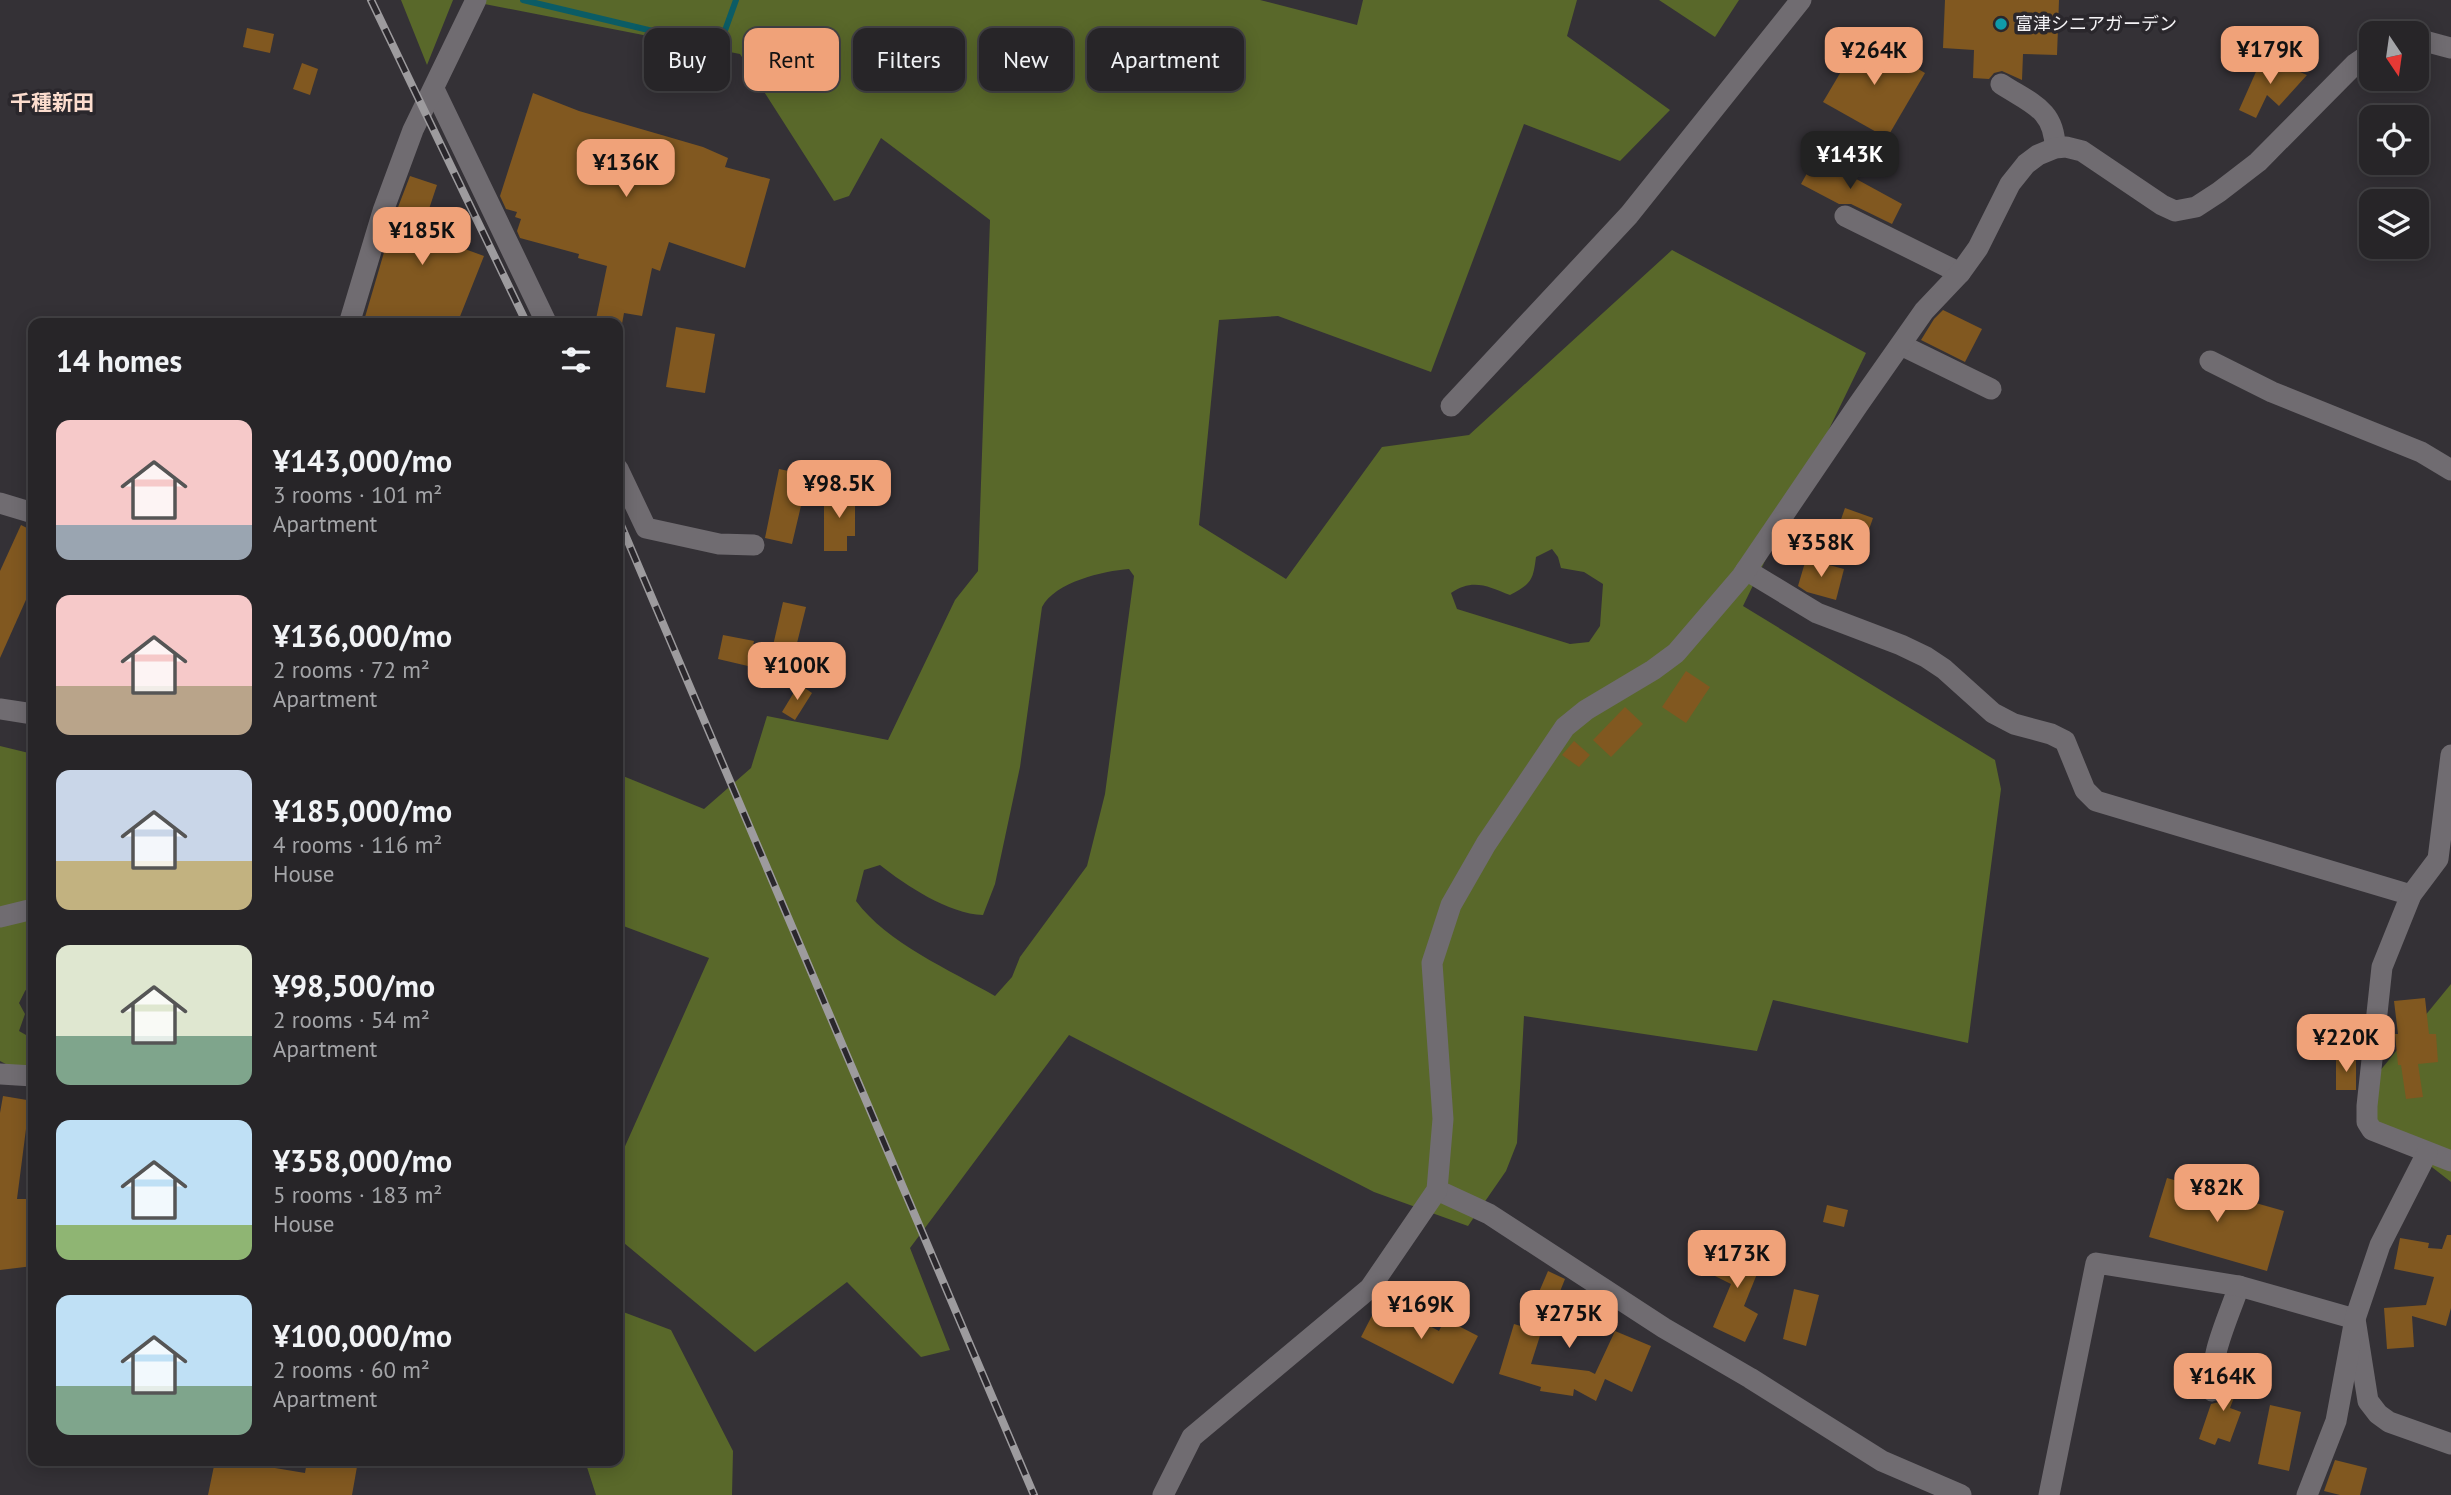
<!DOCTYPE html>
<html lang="en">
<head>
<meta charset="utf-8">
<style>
	body { margin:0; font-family:"PT Sans","Noto Sans JP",sans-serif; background:#333134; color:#f1f3f6; height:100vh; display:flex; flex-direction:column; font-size:26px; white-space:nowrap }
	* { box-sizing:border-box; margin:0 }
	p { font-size:23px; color:#a4a5a8 }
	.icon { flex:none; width:38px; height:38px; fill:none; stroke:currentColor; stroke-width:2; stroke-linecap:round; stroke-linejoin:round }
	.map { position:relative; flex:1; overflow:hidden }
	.details { position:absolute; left:28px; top:318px; width:595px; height:1148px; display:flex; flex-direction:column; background:#272528; border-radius:14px; box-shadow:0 4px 18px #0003,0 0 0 2px #434245 }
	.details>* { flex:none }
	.banner { position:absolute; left:644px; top:28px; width:665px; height:63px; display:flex; gap:14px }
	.needle { width:46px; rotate:167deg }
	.buttons { position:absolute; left:2359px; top:21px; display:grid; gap:14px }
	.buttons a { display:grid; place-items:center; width:70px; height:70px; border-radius:14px; background:#272528; box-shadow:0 4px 18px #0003,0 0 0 2px #434245; font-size:35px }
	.price { position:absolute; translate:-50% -60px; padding:0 16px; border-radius:14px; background:#f0a279; color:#111; font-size:23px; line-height:46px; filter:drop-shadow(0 2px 4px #0008) }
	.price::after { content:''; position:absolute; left:50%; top:42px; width:21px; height:16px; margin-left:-10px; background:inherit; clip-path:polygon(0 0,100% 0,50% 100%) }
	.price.active { background:#222; color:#fff }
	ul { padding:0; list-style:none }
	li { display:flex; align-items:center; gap:21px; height:175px; padding:0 28px }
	li span { display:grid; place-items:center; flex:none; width:196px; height:140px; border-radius:14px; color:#555 }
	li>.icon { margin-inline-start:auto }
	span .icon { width:84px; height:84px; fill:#fffc; stroke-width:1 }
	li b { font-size:30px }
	h2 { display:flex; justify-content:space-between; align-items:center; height:84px; padding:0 28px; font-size:30px }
	.chip { padding:0 24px; border-radius:14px; background:#272528; box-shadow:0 4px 18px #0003,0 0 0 2px #434245; font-size:24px; line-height:63px }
	.chip.active { background:#f0a279; color:#111 }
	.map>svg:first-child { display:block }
	.forest { fill:#59682a; fill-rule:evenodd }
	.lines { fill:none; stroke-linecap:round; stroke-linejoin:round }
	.stream { stroke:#0b5c65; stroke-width:6 }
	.building { fill:#815820 }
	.street { stroke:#706c71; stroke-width:21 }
	.rail-casing { stroke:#9d9b9e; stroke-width:8 }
	.rail { stroke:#2a272c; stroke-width:5; stroke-dasharray:16; stroke-linecap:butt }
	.culture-dot { fill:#0f9aa8; stroke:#2a272c; stroke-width:2.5 }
	.labels { text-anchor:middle; stroke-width:7; stroke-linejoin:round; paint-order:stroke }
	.poi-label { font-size:18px; fill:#f5f3f6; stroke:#2a272c; text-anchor:start }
	.quarter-label { font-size:21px; font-weight:bold; fill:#fcddce; stroke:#2a272c }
</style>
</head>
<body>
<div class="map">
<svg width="2451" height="1495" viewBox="0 0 2451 1495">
	<rect width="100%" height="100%" fill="#343136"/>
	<g class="forest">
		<polygon points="401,0 453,0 427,65"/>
		<path d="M464 0H1260L1357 25 1363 0H1577L1567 36 1670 110 1620 161 1524 124 1431 372 1278 316 1219 320 1199 525 1286 579 1382 447 1469 435 1672 250 1866 353 1743 606 1995 760 2001 789 1968 1043 1773 1000 1757 1051 1524 1016 1517 1143 1506 1171 1468 1226 1374 1192 1069 1035 910 1248 950 1350 921 1357 847 1282 755 1352 618 1238V1162L709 958 618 924V774L704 809 751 768 767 716 888 740 955 600 978 571 990 220 881 138 849 196 834 201 740 54ZM1552 549 1558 557 1561 568 1584 572 1603 584 1600 626 1589 642 1570 644 1457 609 1451 593C1472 578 1488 586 1510 595 1531 584 1533 581 1536 557ZM1129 569 1134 576 1105 794 1087 866 1020 957 1012 977 995 996C950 970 887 943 856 901L864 870 880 865C905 885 949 914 983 915L995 884 1020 767 1042 607C1055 582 1103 571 1129 569Z"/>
		<polygon points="1659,0 1739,0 1715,37"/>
		<polygon points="0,746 33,754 33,981 25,991 19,1003 25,1014 19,1031 33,1039 33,1078 0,1061"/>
		<polygon points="2451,984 2451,1182 2378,1125 2370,1083"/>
		<polygon points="618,1310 671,1330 733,1451 732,1495 596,1495 585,1461 618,1461"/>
	</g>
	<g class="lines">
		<polyline class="stream" points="523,0 703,43 723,36 736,0"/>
	</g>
	<g class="building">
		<polygon points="1945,0 2059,0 2057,55 2023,54 2022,80 2002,71 1994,73 1989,79 1973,78 1974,50 1943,48"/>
		<polygon points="247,28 274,34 270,53 243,47"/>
		<polygon points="1862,36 1925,73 1887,138 1823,102"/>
		<polygon points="2263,56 2307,75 2279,106 2267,95 2256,118 2239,110"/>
		<polygon points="302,63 318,69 310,95 293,89"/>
		<polygon points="533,93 579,111 703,147 728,158 725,167 770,179 745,268 669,242 660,271 652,268 642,316 624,313 622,324 596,319 607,266 578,258 579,254 520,238 517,231 521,219 515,217 517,212 506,209 500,196"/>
		<polygon points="1816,157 1902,204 1892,224 1851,204 1839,204 1801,184"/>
		<polygon points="410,176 437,185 427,215 458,227 451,244 484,256 457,324 363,324 395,215"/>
		<polygon points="1943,310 1982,329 1965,362 1921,340 1934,319"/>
		<polygon points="676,327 715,334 705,393 666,387"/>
		<polygon points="779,469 803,474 799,493 804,493 792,544 765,538"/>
		<polygon points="824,492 855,492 855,536 847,536 847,551 824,551"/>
		<polygon points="1845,508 1873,518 1866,538 1838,528"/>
		<polygon points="21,525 33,531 33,584 0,658 0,571"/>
		<polygon points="1806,559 1844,569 1836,600 1807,592 1798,586"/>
		<polygon points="783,602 806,607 794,655 772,650"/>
		<polygon points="723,635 754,641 748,666 718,659"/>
		<polygon points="1686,671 1710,687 1686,723 1662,707"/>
		<polygon points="799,684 812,693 795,720 782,712"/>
		<polygon points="1625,707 1643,724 1611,757 1593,740"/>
		<polygon points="1574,741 1590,755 1579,767 1562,755"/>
		<polygon points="2425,998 2429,1034 2436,1034 2438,1062 2418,1064 2423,1097 2406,1099 2401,1065 2398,1065 2395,1034 2398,1034 2394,1001"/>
		<polygon points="2356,1058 2356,1090 2336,1090 2336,1059"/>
		<polygon points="3,1096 33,1101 31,1130 26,1129 17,1199 33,1199 33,1266 0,1270 0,1113"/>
		<polygon points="2167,1178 2284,1211 2267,1271 2149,1237"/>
		<polygon points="1827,1205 1848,1210 1844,1227 1823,1222"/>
		<polygon points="2447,1235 2451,1235 2451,1308 2446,1326 2412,1316 2414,1347 2387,1349 2384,1308 2426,1305 2434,1277 2394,1269 2400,1238 2429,1243 2428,1248 2442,1249"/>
		<polygon points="1728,1238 1763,1259 1744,1306 1758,1314 1745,1342 1713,1327 1731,1284 1715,1276"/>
		<polygon points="1548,1271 1565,1279 1559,1294 1584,1304 1574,1329 1546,1317 1531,1364 1589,1371 1595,1374 1615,1331 1651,1346 1632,1392 1605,1379 1596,1401 1574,1389 1573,1396 1540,1391 1541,1387 1499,1374 1514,1324 1524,1327"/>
		<polygon points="1794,1289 1819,1295 1806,1346 1783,1339"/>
		<polygon points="1380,1300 1439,1331 1445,1319 1478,1336 1453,1384 1361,1337"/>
		<polygon points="2226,1368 2243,1374 2230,1408 2241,1412 2230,1442 2218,1438 2215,1445 2199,1439 2211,1404 2219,1402 2224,1397"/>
		<polygon points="2270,1405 2301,1412 2289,1471 2258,1464"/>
		<polygon points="2335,1460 2367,1468 2360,1495 2340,1495 2324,1491"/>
		<polygon points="215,1461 257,1461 270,1464 269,1467 305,1473 307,1461 358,1461 352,1495 208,1495"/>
	</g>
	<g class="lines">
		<g class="street">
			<polyline points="2417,39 2451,48"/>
			<path d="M2001 84C2030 103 2055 109 2055 148"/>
			<polyline points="434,89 547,324"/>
			<polyline points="1845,216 1960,273"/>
			<polyline points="349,324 383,211 413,130 476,0"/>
			<polyline points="1901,345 1991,389"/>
			<polyline points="2210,361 2272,392 2421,452 2451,470"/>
			<polyline points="1451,406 1629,215 1801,0"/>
			<polyline points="618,469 646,528 719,544 754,545"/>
			<polyline points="0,503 33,513"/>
			<polyline points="1746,570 1817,613 1901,645 1926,657 1944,669 1993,713 2014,724 2051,734 2065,741 2085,790 2096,801 2411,895"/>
			<polyline points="0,709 33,714"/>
			<polyline points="2451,755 2438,859 2411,895 2382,967 2367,1106 2367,1122 2372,1130 2451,1161"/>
			<polyline points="0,917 33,909"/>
			<polyline points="0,1074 33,1076"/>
			<polyline points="1437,1190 1489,1214 1664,1328 1750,1378 1882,1461 1961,1495"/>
			<path d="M2212 1391C2210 1354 2227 1321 2239 1286"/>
			<polyline points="1163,1495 1192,1437 1370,1288 1437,1190 1443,1119 1432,963 1451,905 1486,844 1565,727 1586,710 1653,670 1676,653 1742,576 1858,405 1924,311 1960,273 1978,248 2010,184 2026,164 2038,155 2055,148 2066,147 2082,151 2162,205 2175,211 2196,207 2219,192 2258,162 2355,64 2371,53"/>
			<polyline points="2049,1495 2096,1263 2239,1286 2355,1319 2368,1401 2378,1414 2389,1422 2451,1444"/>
			<polyline points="2307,1495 2336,1421 2355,1319 2380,1245 2427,1153"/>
		</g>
		<g class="rail-casing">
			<g id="rail">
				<polyline points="371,0 527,324"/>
				<polyline points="618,518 1034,1495"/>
			</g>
		</g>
		<use href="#rail" class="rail"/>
	</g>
	<circle class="culture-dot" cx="2001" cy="24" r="7"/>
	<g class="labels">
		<g class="poi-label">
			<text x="2015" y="30">富津シニアガーデン</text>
		</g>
		<g class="quarter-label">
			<text x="52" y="110">千種新田</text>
		</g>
	</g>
</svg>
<div class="buttons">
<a><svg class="needle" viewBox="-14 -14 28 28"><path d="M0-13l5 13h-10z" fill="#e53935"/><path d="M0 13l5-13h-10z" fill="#a4a5a8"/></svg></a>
<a><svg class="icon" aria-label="locate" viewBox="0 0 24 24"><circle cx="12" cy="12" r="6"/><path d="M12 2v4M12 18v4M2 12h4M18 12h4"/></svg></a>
<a><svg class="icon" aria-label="layers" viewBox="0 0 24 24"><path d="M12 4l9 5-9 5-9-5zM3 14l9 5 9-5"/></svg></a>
</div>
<b class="price" style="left:2270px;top:86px">¥179K</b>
<b class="price" style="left:1874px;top:87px">¥264K</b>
<b class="price active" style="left:1850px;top:191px">¥143K</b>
<b class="price" style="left:626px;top:199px">¥136K</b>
<b class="price" style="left:422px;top:267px">¥185K</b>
<b class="price" style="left:839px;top:520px">¥98.5K</b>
<b class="price" style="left:1821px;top:579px">¥358K</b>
<b class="price" style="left:797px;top:702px">¥100K</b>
<b class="price" style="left:2346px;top:1074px">¥220K</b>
<b class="price" style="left:2217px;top:1224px">¥82K</b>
<b class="price" style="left:1737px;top:1290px">¥173K</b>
<b class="price" style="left:1421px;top:1341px">¥169K</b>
<b class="price" style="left:1569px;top:1350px">¥275K</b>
<b class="price" style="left:2223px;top:1413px">¥164K</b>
<div class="banner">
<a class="chip">Buy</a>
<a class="chip active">Rent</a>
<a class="chip">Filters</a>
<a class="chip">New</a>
<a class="chip">Apartment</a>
</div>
<section class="details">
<h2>14 homes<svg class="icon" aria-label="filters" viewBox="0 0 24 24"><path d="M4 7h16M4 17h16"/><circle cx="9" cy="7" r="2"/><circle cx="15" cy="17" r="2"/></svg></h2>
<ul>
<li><span style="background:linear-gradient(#f6c9c9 75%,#9aa5b1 0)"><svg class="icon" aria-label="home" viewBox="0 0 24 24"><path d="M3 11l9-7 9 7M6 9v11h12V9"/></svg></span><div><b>¥143,000/mo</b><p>3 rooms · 101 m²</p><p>Apartment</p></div></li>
<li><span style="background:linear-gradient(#f6c9c9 65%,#b9a48a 0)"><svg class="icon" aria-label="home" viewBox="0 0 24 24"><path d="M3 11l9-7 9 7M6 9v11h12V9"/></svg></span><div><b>¥136,000/mo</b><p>2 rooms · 72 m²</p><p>Apartment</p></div></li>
<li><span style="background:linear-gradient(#c9d6e8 65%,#c2b280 0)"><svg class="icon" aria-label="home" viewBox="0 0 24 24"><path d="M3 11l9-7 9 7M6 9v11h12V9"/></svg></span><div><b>¥185,000/mo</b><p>4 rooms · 116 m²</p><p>House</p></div></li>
<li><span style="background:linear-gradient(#dfe7d0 65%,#7fa58c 0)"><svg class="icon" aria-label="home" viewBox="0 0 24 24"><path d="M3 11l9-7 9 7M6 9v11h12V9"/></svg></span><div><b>¥98,500/mo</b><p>2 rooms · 54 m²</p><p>Apartment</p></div></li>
<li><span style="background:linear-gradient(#bfe0f5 75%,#8fb573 0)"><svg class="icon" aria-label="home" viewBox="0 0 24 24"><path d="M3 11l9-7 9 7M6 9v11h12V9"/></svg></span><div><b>¥358,000/mo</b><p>5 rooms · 183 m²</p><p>House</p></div></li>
<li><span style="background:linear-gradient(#bfe0f5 65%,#7fa58c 0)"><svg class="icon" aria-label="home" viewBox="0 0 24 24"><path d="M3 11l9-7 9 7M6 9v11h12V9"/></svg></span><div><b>¥100,000/mo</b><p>2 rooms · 60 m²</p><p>Apartment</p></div></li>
</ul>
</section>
</div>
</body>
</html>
